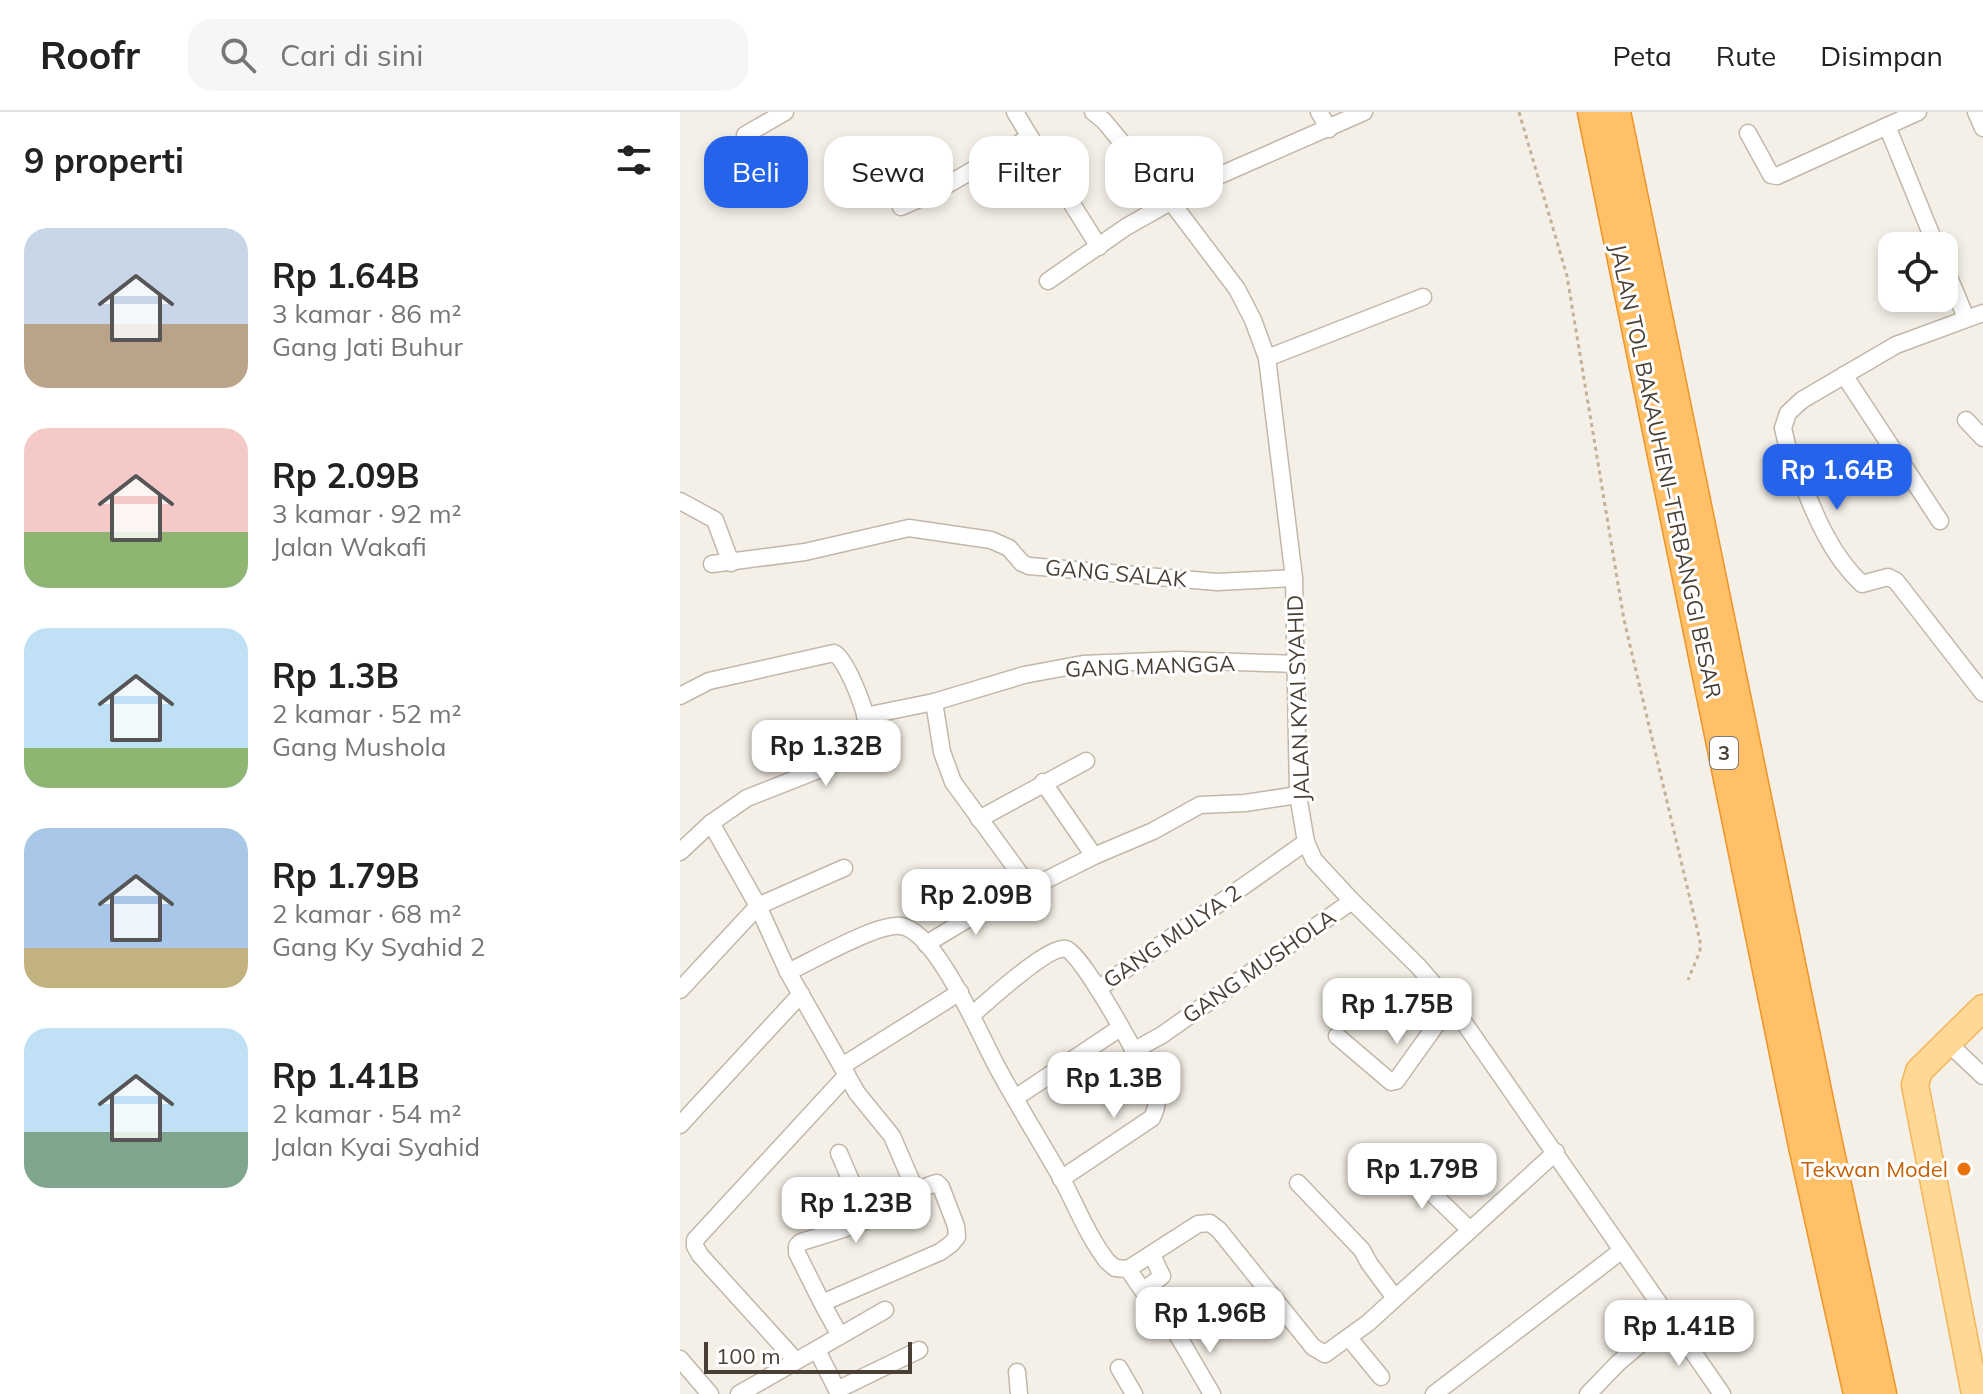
<!DOCTYPE html>
<html lang="id">
<head>
<meta charset="utf-8">
<style>
	body { margin:0; font-family:Mulish,sans-serif; background:#f6f6f6; color:#222; height:100vh; display:flex; flex-direction:column; font-size:30px; white-space:nowrap }
	* { box-sizing:border-box; margin:0 }
	p { font-size:26px; color:#767676 }
	.icon { flex:none; width:44px; height:44px; fill:none; stroke:currentColor; stroke-width:2; stroke-linecap:round; stroke-linejoin:round }
	.map { position:relative; flex:1; overflow:hidden }
	.sheet { display:flex; flex-direction:column; background:#fff; width:680px }
	.sheet>* { flex:none }
	.guide { position:absolute; left:24px; top:24px; width:760px; height:72px; display:flex; gap:16px }
	.buttons { position:absolute; left:1198px; top:120px; display:grid; gap:16px }
	.buttons a { display:grid; place-items:center; width:80px; height:80px; border-radius:16px; background:#fff; box-shadow:0 4px 12px #0003; font-size:40px }
	.scale { position:absolute; left:24px; bottom:20px; width:208px; box-sizing:border-box; padding-left:8px; border:4px solid #493f35; border-top:0; font-size:22px; line-height:28px; white-space:nowrap; color:#493f35; -webkit-text-stroke:6px #fff; paint-order:stroke }
	.price { position:absolute; translate:-50% -68px; padding:0 18px; border-radius:16px; background:#fff; color:#222; font-size:26px; line-height:52px; filter:drop-shadow(0 2px 4px #0008) }
	.price::after { content:''; position:absolute; left:50%; top:48px; width:24px; height:18px; margin-left:-12px; background:inherit; clip-path:polygon(0 0,100% 0,50% 100%) }
	.price.on { background:#2563eb; color:#fff }
	ul { padding:0; list-style:none }
	li { display:flex; align-items:center; gap:24px; height:200px; padding:0 24px }
	li span { display:grid; place-items:center; flex:none; width:224px; height:160px; border-radius:24px; color:#555 }
	li>.icon { margin-inline-start:auto }
	span .icon { width:96px; height:96px; fill:#fffc; stroke-width:1 }
	li b { font-size:34px }
	h2 { display:flex; justify-content:space-between; align-items:center; height:96px; padding:0 24px; font-size:34px }
	.chip { padding:0 28px; border-radius:24px; background:#fff; box-shadow:0 4px 12px #0003; font-size:28px; line-height:72px }
	.chip.on { background:#2563eb; color:#fff }
	header { display:flex; align-items:center; gap:48px; box-sizing:border-box; height:112px; padding:0 40px; background:#fff; border-bottom:2px solid #e0e0e0 }
	header strong { font-size:38px }
	nav { display:flex; gap:44px; margin-inline-start:auto; font-size:28px }
	.search { width:560px; height:72px; background:#f6f6f6; display:flex; align-items:center; gap:20px; box-sizing:border-box; padding:0 28px; border-radius:24px; color:#767676; font-size:30px }
	main { display:flex; flex:1; min-height:0 }
	.map>svg:first-child { display:block }
	.lines { fill:none; stroke-linecap:round; stroke-linejoin:round }
	.street-casing { stroke:#c2b7a8; stroke-width:19 }
	.primary-casing { stroke:#f1b659; stroke-width:29 }
	.highway-casing { stroke:#ef9427; stroke-width:33 }
	.path { stroke:#c5b198; stroke-width:3; stroke-dasharray:4 4; stroke-linecap:butt }
	.street { stroke:#fff; stroke-width:16 }
	.primary { stroke:#ffd896; stroke-width:26 }
	.highway { stroke:#ffc068; stroke-width:30 }
	.food-dot { fill:#e8710a; stroke:#fff; stroke-width:3 }
	.labels { text-anchor:middle; stroke-width:6; stroke-linejoin:round; paint-order:stroke }
	.shield { fill:#fff; stroke:#807972; stroke-width:2 }
	.shield-label { font-size:20px; font-weight:bold; fill:#493f35 }
	.street-label { font-size:22px; fill:#493f35; stroke:#fff }
	.food-label { font-size:22px; fill:#c56008; stroke:#fff; text-anchor:end }
</style>
</head>
<body>
<header>
<strong>Roofr</strong>
<div class="search"><svg class="icon" aria-label="search" viewBox="0 0 24 24"><circle cx="10" cy="10" r="6"/><path d="M15 15l6 6"/></svg>Cari di sini</div>
<nav><a>Peta</a><a>Rute</a><a>Disimpan</a></nav>
</header>
<main>
<section class="sheet">
<h2>9 properti<svg class="icon" aria-label="filters" viewBox="0 0 24 24"><path d="M4 7h16M4 17h16"/><circle cx="9" cy="7" r="2"/><circle cx="15" cy="17" r="2"/></svg></h2>
<ul>
<li><span style="background:linear-gradient(#c9d6e8 60%,#b9a48a 0)"><svg class="icon" aria-label="home" viewBox="0 0 24 24"><path d="M3 11l9-7 9 7M6 9v11h12V9"/></svg></span><div><b>Rp 1.64B</b><p>3 kamar · 86 m²</p><p>Gang Jati Buhur</p></div></li>
<li><span style="background:linear-gradient(#f6c9c9 65%,#8fb573 0)"><svg class="icon" aria-label="home" viewBox="0 0 24 24"><path d="M3 11l9-7 9 7M6 9v11h12V9"/></svg></span><div><b>Rp 2.09B</b><p>3 kamar · 92 m²</p><p>Jalan Wakafi</p></div></li>
<li><span style="background:linear-gradient(#bfe0f5 75%,#8fb573 0)"><svg class="icon" aria-label="home" viewBox="0 0 24 24"><path d="M3 11l9-7 9 7M6 9v11h12V9"/></svg></span><div><b>Rp 1.3B</b><p>2 kamar · 52 m²</p><p>Gang Mushola</p></div></li>
<li><span style="background:linear-gradient(#a9c7e8 75%,#c2b280 0)"><svg class="icon" aria-label="home" viewBox="0 0 24 24"><path d="M3 11l9-7 9 7M6 9v11h12V9"/></svg></span><div><b>Rp 1.79B</b><p>2 kamar · 68 m²</p><p>Gang Ky Syahid 2</p></div></li>
<li><span style="background:linear-gradient(#bfe0f5 65%,#7fa58c 0)"><svg class="icon" aria-label="home" viewBox="0 0 24 24"><path d="M3 11l9-7 9 7M6 9v11h12V9"/></svg></span><div><b>Rp 1.41B</b><p>2 kamar · 54 m²</p><p>Jalan Kyai Syahid</p></div></li>
</ul>
</section>
<div class="map">
<svg width="1303" height="1282" viewBox="0 0 1303 1282">
	<rect width="100%" height="100%" fill="#f5f0e7"/>
	<g class="lines">
		<g class="street-casing">
			<g id="street">
				<polyline points="335,0 350,25"/>
				<polyline points="413,0 424,9 492,91 557,177 573,208 587,246 614,466 618,683 626,730 634,748 672,789 738,854 771,892 1042,1282"/>
				<polyline points="639,0 649,17"/>
				<polyline points="1238,0 1207,14 1256,134"/>
				<polyline points="1296,0 1303,16"/>
				<polyline points="1068,21 1091,63 1097,64 1207,14"/>
				<polyline points="65,23 105,0"/>
				<polyline points="221,95 253,81 350,25 419,135"/>
				<polyline points="1264,153 1286,206"/>
				<polyline points="368,169 446,115 529,68 684,0"/>
				<path d="M1303 201 1216 233 1122 288 1108 301 1103 316 1107 333C1127 380 1143 436 1182 472L1208 465 1216 469 1303 581"/>
				<polyline points="587,246 743,185"/>
				<polyline points="1164,263 1260,409"/>
				<polyline points="1286,308 1303,326"/>
				<polyline points="0,389 35,408 51,451"/>
				<polyline points="32,452 125,440 229,416 311,428 329,436 342,451 349,454 537,470 614,466"/>
				<path d="M0 584 29 569 154 541C168 548 192 613 190 629 190 636 189 635 184 640L67 686 31 711 0 740"/>
				<polyline points="254,590 262,640 273,670 351,777"/>
				<polyline points="185,604 254,590 344,563 403,552 499,548 617,552"/>
				<polyline points="363,670 414,744"/>
				<polyline points="299,707 406,649"/>
				<polyline points="31,711 78,794 108,860 177,981 212,1024 237,1082"/>
				<polyline points="246,832 286,808 414,744 473,719 520,693 565,691 618,683"/>
				<path d="M108 860C132 849 197 811 221 814 256 819 300 923 316 953 337 992 361 1030 383 1069 397 1096 409 1126 427 1149L435 1156 448 1157 518 1112 530 1111 539 1118 633 1235 645 1242 688 1211 876 1040"/>
				<polyline points="418,877 626,730"/>
				<polyline points="0,878 78,794 164,756"/>
				<path d="M292 903C308 889 369 833 386 837 401 839 469 962 475 982 478 992 476 997 472 1006L381 1067"/>
				<polyline points="657,924 711,970 716,969 771,892"/>
				<polyline points="1266,929 1303,964"/>
				<polyline points="453,939 482,923 672,789"/>
				<polyline points="162,954 280,880"/>
				<polyline points="335,986 440,916"/>
				<polyline points="0,1013 121,882"/>
				<polyline points="159,1041 188,1108"/>
				<polyline points="721,1051 790,1118"/>
				<polyline points="618,1071 682,1138 689,1151 715,1186"/>
				<polyline points="448,1157 463,1179 482,1164 472,1143"/>
				<path d="M142 1191 117 1141V1134L121 1130C143 1123 168 1117 189 1107 206 1099 243 1073 257 1071L261 1075 276 1114 277 1125 271 1132 260 1140 142 1191 159 1222"/>
				<polyline points="497,1222 532,1282"/>
				<polyline points="669,1226 701,1265"/>
				<polyline points="137,1238 159,1282"/>
				<polyline points="0,1247 30,1282"/>
				<polyline points="116,1249 20,1143 15,1134 15,1128 167,963"/>
				<polyline points="439,1256 454,1282"/>
				<polyline points="337,1260 339,1282"/>
				<polyline points="157,1278 239,1238"/>
				<polyline points="59,1282 205,1198"/>
				<polyline points="754,1282 941,1139"/>
				<polyline points="908,1282 938,1251 990,1207"/>
			</g>
		</g>
		<g class="primary-casing">
			<polyline id="primary" points="1295,1282 1235,973 1239,959 1303,896"/>
		</g>
		<g class="highway-casing">
			<g id="highway">
				<polyline points="913,0 1124,1034 1179,1282"/>
				<polyline points="935,0 1143,1013 1201,1282"/>
			</g>
		</g>
		<polyline class="path" points="839,0 887,164 944,508 1020,829 1020,839 1008,868"/>
		<use href="#street" class="street"/>
		<use href="#primary" class="primary"/>
		<use href="#highway" class="highway"/>
	</g>
	<circle class="food-dot" cx="1284" cy="1057" r="8"/>
	<g class="labels">
		<rect class="shield" x="1030" y="625" width="28" height="32" rx="6"/>
		<g class="shield-label">
			<text x="1044" y="648">3</text>
		</g>
		<g class="street-label">
			<text transform="translate(986 359) rotate(78)" y="8">JALAN TOL BAKAUHENI–TERBANGGI BESAR</text>
			<text transform="translate(436 461) rotate(5)" y="8">GANG SALAK</text>
			<text transform="translate(470 554) rotate(-2)" y="8">GANG MANGGA</text>
			<text transform="translate(618 586) rotate(-92)" y="8">JALAN KYAI SYAHID</text>
			<text transform="translate(492 824) rotate(-35)" y="8">GANG MULYA 2</text>
			<text transform="translate(579 854) rotate(-35)" y="8">GANG MUSHOLA</text>
		</g>
		<g class="food-label">
			<text x="1268" y="1065">Tekwan Model</text>
		</g>
	</g>
</svg>
<div class="buttons">
<a><svg class="icon" aria-label="locate" viewBox="0 0 24 24"><circle cx="12" cy="12" r="6"/><path d="M12 2v4M12 18v4M2 12h4M18 12h4"/></svg></a>
</div>
<div class="scale">100 m</div>
<b class="price on" style="left:1157px;top:400px">Rp 1.64B</b>
<b class="price" style="left:146px;top:676px">Rp 1.32B</b>
<b class="price" style="left:296px;top:825px">Rp 2.09B</b>
<b class="price" style="left:717px;top:934px">Rp 1.75B</b>
<b class="price" style="left:434px;top:1008px">Rp 1.3B</b>
<b class="price" style="left:742px;top:1099px">Rp 1.79B</b>
<b class="price" style="left:176px;top:1133px">Rp 1.23B</b>
<b class="price" style="left:530px;top:1243px">Rp 1.96B</b>
<b class="price" style="left:999px;top:1256px">Rp 1.41B</b>
<div class="guide">
<a class="chip on">Beli</a>
<a class="chip">Sewa</a>
<a class="chip">Filter</a>
<a class="chip">Baru</a>
</div>
</div>
</main>
</body>
</html>
